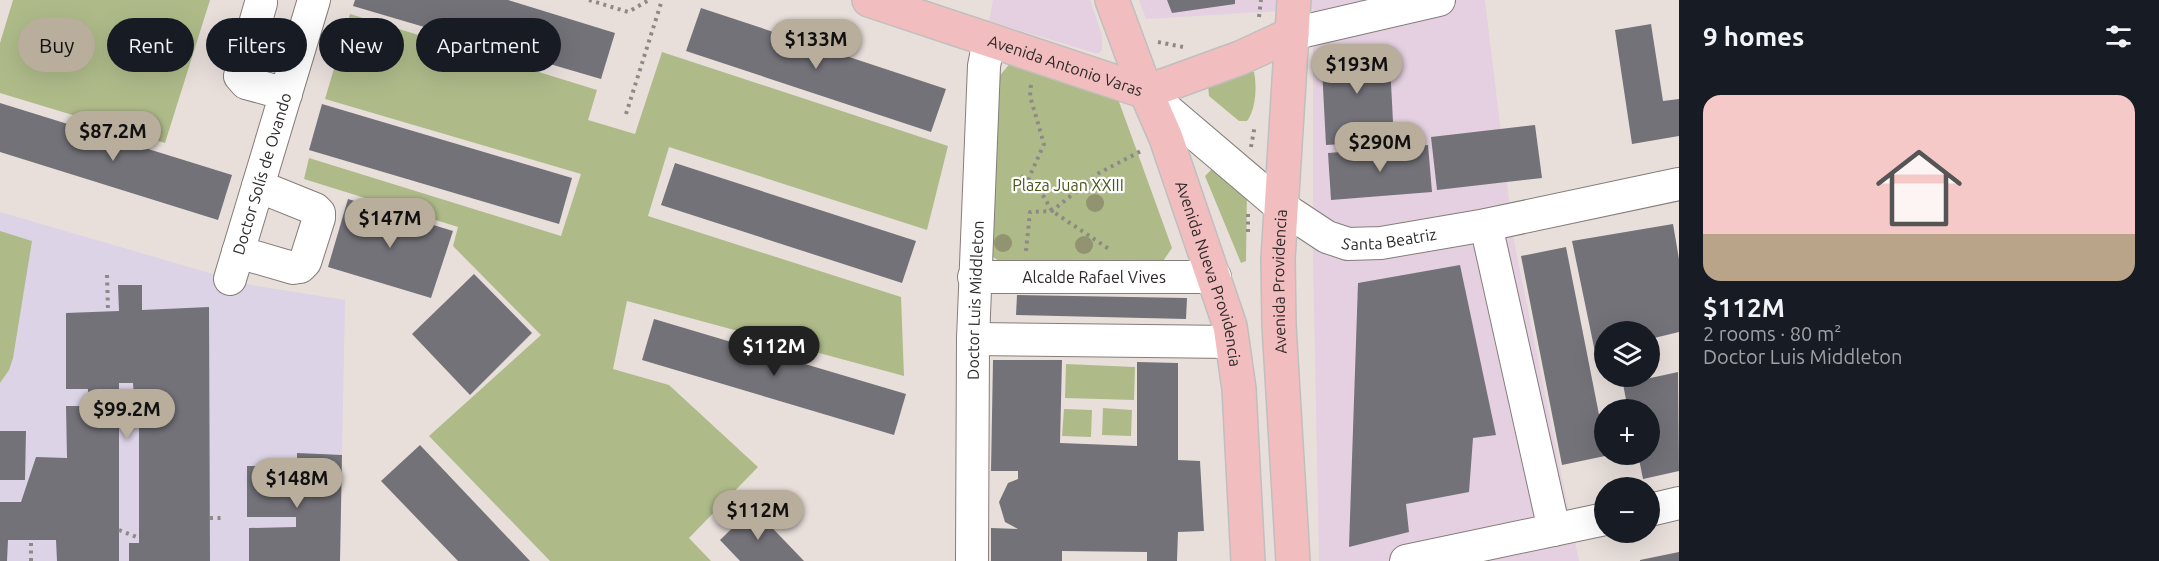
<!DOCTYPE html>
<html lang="en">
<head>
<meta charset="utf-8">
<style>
	body { margin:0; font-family:Ubuntu,sans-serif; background:#20242c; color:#f1f3f6; height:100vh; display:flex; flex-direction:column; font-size:22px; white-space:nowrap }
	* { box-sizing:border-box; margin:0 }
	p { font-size:20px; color:#9ea1a6 }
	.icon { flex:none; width:33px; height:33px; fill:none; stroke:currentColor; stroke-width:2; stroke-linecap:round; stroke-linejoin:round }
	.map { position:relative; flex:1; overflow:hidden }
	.drawer { display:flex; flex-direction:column; background:#171b24; width:480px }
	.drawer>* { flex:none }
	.banner { position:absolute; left:18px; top:18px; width:570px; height:54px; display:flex; gap:12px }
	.controls { position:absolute; left:1594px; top:321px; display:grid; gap:12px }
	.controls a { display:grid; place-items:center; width:66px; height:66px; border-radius:50%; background:#171b24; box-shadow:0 6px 24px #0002; font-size:30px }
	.price { position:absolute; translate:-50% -51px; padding:0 14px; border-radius:21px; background:#b9ad9b; color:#111; font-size:20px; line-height:39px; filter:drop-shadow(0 2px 3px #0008) }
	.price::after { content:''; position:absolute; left:50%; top:36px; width:18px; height:14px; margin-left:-9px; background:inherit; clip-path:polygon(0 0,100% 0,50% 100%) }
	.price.current { background:#222; color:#fff }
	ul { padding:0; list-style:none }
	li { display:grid; align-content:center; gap:12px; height:318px; padding:0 24px }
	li+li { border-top:2px solid #363941 }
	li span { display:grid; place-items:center; height:186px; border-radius:18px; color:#555 }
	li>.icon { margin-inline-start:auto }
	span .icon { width:108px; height:108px; fill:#fffc; stroke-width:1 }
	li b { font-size:26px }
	h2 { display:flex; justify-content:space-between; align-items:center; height:72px; padding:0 24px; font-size:26px }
	.tag { padding:0 21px; border-radius:27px; background:#171b24; box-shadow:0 6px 24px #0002; font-size:21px; line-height:54px }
	.tag.current { background:#b9ad9b; color:#111 }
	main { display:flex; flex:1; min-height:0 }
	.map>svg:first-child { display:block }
	.commercial { fill:#e4d0e0 }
	.medical { fill:#dcd3e7 }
	.green { fill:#aebb89 }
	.building { fill:#737279 }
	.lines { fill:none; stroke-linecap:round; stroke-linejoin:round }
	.minor-casing { stroke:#857d7a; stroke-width:34 }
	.major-casing { stroke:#c0bfbe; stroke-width:36 }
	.path { stroke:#8f8986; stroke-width:4; stroke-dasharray:3 4.5; stroke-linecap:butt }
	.minor { stroke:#fff; stroke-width:32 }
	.major { stroke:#f2bdbf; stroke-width:33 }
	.tree { fill:#919371 }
	.labels { text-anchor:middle; stroke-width:4.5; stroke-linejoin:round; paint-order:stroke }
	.street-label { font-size:16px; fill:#2c2928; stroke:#fff }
	.park-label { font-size:16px; fill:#4a551b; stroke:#fff }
</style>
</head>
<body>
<main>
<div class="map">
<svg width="1679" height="561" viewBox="0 0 1679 561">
	<rect width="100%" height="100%" fill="#e8dfdb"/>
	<g class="commercial">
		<polygon points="993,0 1090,0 1102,35 1102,50 1099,53 1095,53 989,21"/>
		<polygon points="1139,0 1485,0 1514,241 1579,561 1319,561 1313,258 1313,9 1146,19"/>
	</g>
	<polygon class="medical" points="0,212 251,285 345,300 340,561 0,561"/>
	<g class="green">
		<polygon points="13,0 210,0 165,143 0,93 0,43"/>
		<polygon points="350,14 597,90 588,120 635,134 662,52 948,146 927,230 669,147 648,216 901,297 904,376 627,301 613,369 669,385 758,467 689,538 711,561 550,561 429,436 541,335 453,246 458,227 304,179 309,158 561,236 581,174 325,99"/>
		<polygon points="1012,61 1118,99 1172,248 1161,264 1001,262 988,254 997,79"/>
		<path d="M1246 70 1254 72C1257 86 1256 109 1247 121H1239L1209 96 1208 86Z"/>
		<polygon points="1219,169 1247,188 1246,261 1241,263 1205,176 1211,170"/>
		<polygon points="0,231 32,241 13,358 9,370 0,383"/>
		<polygon points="1066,364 1135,367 1134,400 1065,398"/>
		<polygon points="1103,408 1132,410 1131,436 1102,435"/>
		<polygon points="1064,409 1092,410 1091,437 1062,436"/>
	</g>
	<g class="building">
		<polygon points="355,0 508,0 615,33 601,79 353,6"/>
		<polygon points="1167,0 1235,0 1235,4 1172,13"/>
		<polygon points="701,8 946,89 931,132 686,51"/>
		<polygon points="1651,24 1663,101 1679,99 1679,136 1632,144 1615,30"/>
		<polygon points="1389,45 1394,141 1326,145 1321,49"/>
		<polygon points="0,103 232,175 218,220 0,152"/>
		<polygon points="322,104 572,178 559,224 309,150"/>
		<polygon points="1535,125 1542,178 1437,190 1431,137"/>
		<polygon points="1428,145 1432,192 1331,200 1328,153"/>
		<polygon points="675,163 916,241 902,283 661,205"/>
		<polygon points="348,199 453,231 431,298 328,267"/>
		<polygon points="1673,224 1679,259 1679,332 1650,339 1650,332 1605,332 1605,350 1595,352 1572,241"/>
		<polygon points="1566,247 1605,445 1605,456 1562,465 1521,256"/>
		<polygon points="1460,265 1496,435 1473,438 1469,492 1406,504 1409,532 1349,547 1358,283"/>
		<polygon points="474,274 532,333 470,395 412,334"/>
		<polygon points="118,285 142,285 142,310 209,307 210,561 129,561 129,543 139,543 139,397 134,397 133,383 119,383 119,561 57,561 56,540 8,540 7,561 0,561 0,502 21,502 36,457 67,458 66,406 88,406 88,389 66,389 66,313 119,311"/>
		<polygon points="1017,295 1187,298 1186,319 1016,315"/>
		<polygon points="654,319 906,394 894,435 642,360"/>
		<polygon points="993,360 1062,360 1060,443 1137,446 1137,362 1178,363 1178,460 1200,461 1204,531 1178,532 1177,561 1147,561 1147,552 1062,551 1062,561 991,561 991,528 1018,529 1005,522 999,502 1008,483 1018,479 1018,471 991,471"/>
		<polygon points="1678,372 1679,471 1643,479 1638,454 1650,454 1650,410 1628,410 1623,384"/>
		<polygon points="0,431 26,431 25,480 0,480"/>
		<polygon points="420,445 530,561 458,561 381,481"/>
		<polygon points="297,453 342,455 340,561 249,561 249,528 296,527 296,517 247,517 247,466 297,466"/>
		<polygon points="753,508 804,561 740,561 720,540"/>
		<polygon points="1679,552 1679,561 1640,561 1640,560"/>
	</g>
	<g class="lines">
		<g class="minor-casing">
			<g id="minor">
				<polyline points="261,3 240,76 246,83 286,94"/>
				<polyline points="1292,34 1439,0"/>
				<path id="s1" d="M1146 92 1280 206 1327 237 1348 244 1381 243 1486 225 1679 184"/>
				<polyline points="1486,225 1554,530"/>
				<polyline points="238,252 293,268 300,267 305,262 319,218 319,213 315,209 258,186"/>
				<path id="s2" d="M974 277H1215"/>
				<path id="s3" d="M230 279 314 0"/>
				<polyline points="973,339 1232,342"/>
				<polyline points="1650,510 1679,503"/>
				<path id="s4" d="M972 561 973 339 984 66 989 40"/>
				<polyline points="1406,561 1605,519"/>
			</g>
		</g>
		<g class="major-casing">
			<g id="major">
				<path id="s5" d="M869 0 1146 92 1240 58 1292 34"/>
				<path id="s6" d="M1112 0 1146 92 1166 138 1230 326 1239 389 1248 561"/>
				<path id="s7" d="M1293 561 1279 325 1278 259 1294 0"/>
			</g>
		</g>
		<g class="path">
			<polyline points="589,0 628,12 649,0"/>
			<polyline points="1259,17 1261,0"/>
			<polyline points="1158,42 1183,47"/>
			<polyline points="626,114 662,0"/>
			<polyline points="1251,147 1255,125"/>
			<polyline points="1021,176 1037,185 1052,211 1109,249"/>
			<polyline points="1028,180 1044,144 1030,96 1031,84"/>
			<polyline points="1248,214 1248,234"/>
			<polyline points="1026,251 1030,212 1052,211 1099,173 1141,151"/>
			<polyline points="107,275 108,311"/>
			<polyline points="210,518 225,518"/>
			<polyline points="119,530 139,538"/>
			<polyline points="31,561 31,541"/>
		</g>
		<use href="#minor" class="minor"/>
		<use href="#major" class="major"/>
	</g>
	<g class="tree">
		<circle cx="1095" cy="203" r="9"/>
		<circle cx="1003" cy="243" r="9"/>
		<circle cx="1084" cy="245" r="9"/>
	</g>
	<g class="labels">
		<g class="street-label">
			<text dy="6" stroke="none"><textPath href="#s5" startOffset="207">Avenida Antonio Varas</textPath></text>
			<text dy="6" stroke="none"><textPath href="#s3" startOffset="110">Doctor Solís de Ovando</textPath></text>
			<text dy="6" stroke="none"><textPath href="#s1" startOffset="296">Santa Beatriz</textPath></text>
			<text dy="6" stroke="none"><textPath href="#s6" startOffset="291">Avenida Nueva Providencia</textPath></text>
			<text dy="6" stroke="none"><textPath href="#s2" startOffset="120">Alcalde Rafael Vives</textPath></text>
			<text dy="6" stroke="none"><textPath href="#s7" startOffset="280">Avenida Providencia</textPath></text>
			<text dy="6" stroke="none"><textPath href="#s4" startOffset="261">Doctor Luis Middleton</textPath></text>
		</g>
		<g class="park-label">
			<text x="1068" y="191">Plaza Juan XXIII</text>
		</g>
	</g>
</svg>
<div class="controls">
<a><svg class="icon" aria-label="layers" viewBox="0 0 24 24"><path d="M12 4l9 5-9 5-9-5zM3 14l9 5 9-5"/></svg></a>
<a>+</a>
<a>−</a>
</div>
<b class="price" style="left:816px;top:70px">$133M</b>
<b class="price" style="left:1357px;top:95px">$193M</b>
<b class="price" style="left:113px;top:162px">$87.2M</b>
<b class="price" style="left:1380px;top:173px">$290M</b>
<b class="price" style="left:390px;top:249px">$147M</b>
<b class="price current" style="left:774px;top:377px">$112M</b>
<b class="price" style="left:127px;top:440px">$99.2M</b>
<b class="price" style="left:297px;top:509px">$148M</b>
<b class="price" style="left:758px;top:541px">$112M</b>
<div class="banner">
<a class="tag current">Buy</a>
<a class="tag">Rent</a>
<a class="tag">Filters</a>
<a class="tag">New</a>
<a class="tag">Apartment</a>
</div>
</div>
<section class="drawer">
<h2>9 homes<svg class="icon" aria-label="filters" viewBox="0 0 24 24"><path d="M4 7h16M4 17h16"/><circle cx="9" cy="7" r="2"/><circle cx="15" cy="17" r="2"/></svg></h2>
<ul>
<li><span style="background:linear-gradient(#f6c9c9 75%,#b9a48a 0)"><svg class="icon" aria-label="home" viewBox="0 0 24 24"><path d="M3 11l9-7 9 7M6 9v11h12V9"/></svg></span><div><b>$112M</b><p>2 rooms · 80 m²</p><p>Doctor Luis Middleton</p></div></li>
</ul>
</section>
</main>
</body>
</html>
